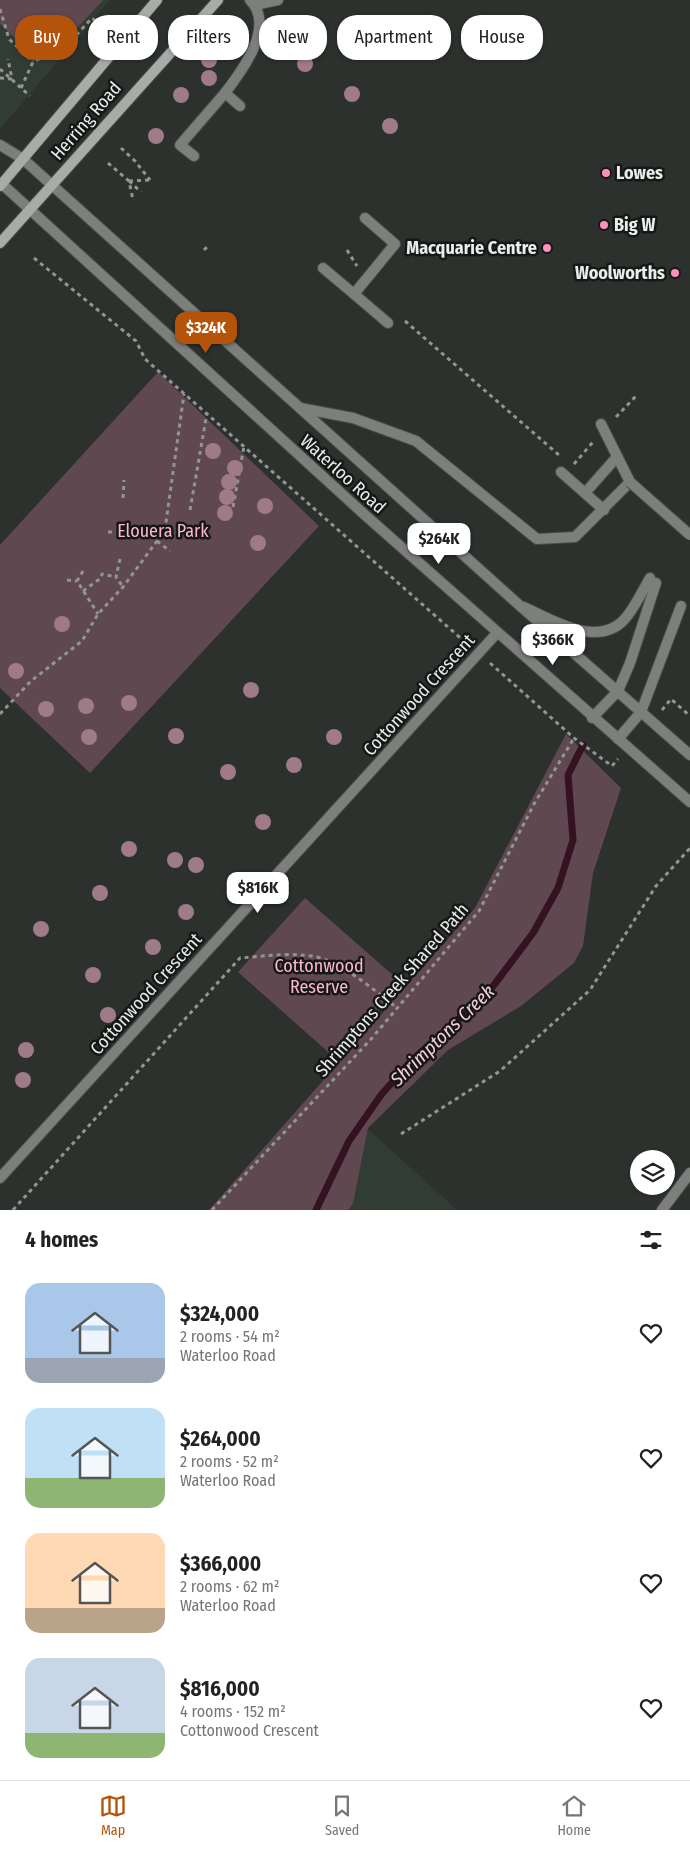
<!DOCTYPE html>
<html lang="en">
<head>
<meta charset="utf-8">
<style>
	body { margin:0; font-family:"Fira Sans Condensed",sans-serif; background:#f6f6f6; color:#222; height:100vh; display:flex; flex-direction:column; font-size:19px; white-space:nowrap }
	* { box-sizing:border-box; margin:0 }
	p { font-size:16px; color:#767676 }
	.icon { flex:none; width:28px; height:28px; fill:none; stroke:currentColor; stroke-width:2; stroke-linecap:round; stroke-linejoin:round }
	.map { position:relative; height:1210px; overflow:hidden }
	.side { display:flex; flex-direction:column; background:#fff; flex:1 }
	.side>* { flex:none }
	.banner { position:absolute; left:15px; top:15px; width:660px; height:45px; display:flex; gap:10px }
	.tools { position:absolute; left:630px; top:1150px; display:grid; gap:10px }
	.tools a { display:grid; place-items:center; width:45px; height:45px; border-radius:50%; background:#fff; box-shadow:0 1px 4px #0004; font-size:25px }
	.price { position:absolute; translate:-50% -42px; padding:0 11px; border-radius:10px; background:#fff; color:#222; font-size:16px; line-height:32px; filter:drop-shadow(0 1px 2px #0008) }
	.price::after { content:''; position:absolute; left:50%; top:30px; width:15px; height:11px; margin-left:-8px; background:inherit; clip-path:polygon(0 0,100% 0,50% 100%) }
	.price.current { background:#b45309; color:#fff }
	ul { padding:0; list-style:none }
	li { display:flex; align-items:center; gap:15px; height:125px; padding:0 25px }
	li span { display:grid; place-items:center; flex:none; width:140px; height:100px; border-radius:15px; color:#555 }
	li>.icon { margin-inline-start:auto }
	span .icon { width:60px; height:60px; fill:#fffc; stroke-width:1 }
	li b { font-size:21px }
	h2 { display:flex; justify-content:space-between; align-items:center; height:60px; padding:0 25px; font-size:21px }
	.pill { padding:0 18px; border-radius:20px; background:#fff; box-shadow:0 1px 4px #0004; font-size:18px; line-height:45px }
	.pill.current { background:#b45309; color:#fff }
	.menu { display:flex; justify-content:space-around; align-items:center; height:70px; border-top:1px solid #e0e0e0; background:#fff; font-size:14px; color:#767676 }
	.menu a { display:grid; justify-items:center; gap:2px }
	.menu .current { color:#b45309 }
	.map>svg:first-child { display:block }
	.built { fill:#313c34 }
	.green { fill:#604851 }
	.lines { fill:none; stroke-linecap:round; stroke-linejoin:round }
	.stream { stroke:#341221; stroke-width:7 }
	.service-casing { stroke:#4a4f4b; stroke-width:12 }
	.pedestrian-casing { stroke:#4a4f4b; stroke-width:12 }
	.minor-casing { stroke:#4a4f4b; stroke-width:12 }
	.tertiary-casing { stroke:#4a4f4b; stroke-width:12 }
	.secondary-casing { stroke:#4a4f4b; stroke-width:12 }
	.path { stroke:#929693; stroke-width:3; stroke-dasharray:4 4; stroke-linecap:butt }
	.service { stroke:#7d7f7d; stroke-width:10 }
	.pedestrian { stroke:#7d7f7d; stroke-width:10 }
	.minor { stroke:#7d7f7d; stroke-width:10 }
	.tertiary { stroke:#7d7f7d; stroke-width:10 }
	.secondary { stroke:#a8aca9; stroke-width:10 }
	.service-bridge-casing { stroke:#4a4f4b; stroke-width:12; stroke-linecap:butt }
	.service-bridge { stroke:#7d7f7d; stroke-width:10 }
	.tree { fill:#9f7a88 }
	.poi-dot { fill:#fe8ebd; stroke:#161816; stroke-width:2 }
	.labels { text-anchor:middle; stroke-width:5; stroke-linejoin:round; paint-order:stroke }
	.street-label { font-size:18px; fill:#eaedeb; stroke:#161816 }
	.poi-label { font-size:18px; font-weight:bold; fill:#eaedeb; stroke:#161816; text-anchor:start }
	.park-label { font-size:18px; fill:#fdb6d2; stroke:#161816 }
	.water-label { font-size:19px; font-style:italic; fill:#f8ccdc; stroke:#161816 }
</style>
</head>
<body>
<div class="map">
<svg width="690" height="1210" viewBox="0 0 690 1210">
	<rect width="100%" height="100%" fill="#2c312d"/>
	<g class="built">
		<polygon points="0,0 110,0 0,129"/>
		<polygon points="368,1129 457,1210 348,1210 353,1204"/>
	</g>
	<g class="green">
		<polygon points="0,0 103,0 66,40 34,56 0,24"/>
		<polygon points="158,372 319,526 90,773 0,688 0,545"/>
		<polygon points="566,734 621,788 593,873 583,946 574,963 521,1006 448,1050 368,1128 353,1204 348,1210 209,1210 475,908"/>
		<polygon points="305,898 403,984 336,1059 238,972"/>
	</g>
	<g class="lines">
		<polyline class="stream" points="316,1210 349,1141 381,1095 411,1061 488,993 533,933 558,888 573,840 568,775 583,745"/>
		<g class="service-casing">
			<g id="service">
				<polyline points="255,5 278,0"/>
				<path d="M225 93C242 71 276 26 250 0"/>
				<polyline points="194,156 180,145 225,93 240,106"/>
				<polyline points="323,268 354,294 395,244 365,218"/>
				<polyline points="354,294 388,323"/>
				<polyline points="300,408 353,418 416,441 537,539 575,537 630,482 601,424"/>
				<polyline points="561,472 604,510"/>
				<polyline points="585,493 616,458"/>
				<path d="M524 607C554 621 602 651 628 615 637 603 643 590 650 578"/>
				<polyline points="592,718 618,691 630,663 656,583"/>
				<polyline points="618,739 641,712 681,606"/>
			</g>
		</g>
		<g class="pedestrian-casing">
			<polyline id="pedestrian" points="662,1210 690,1173"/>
		</g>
		<g class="minor-casing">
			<g id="minor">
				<polyline points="0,145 23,159"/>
				<polyline points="0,1178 497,633"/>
			</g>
		</g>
		<g class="tertiary-casing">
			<g id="tertiary">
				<polyline points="23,159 518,604 690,755"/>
				<polyline points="2,184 365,515 690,802"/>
			</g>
		</g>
		<g class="secondary-casing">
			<g id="secondary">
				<polyline points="0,186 157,0"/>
				<polyline points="0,243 218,0"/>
			</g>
		</g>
		<g class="path">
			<polyline points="0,9 9,39 33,62"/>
			<polyline points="0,69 30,96"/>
			<polyline points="0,78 12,79 8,59"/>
			<polyline points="21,88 33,62 69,43 92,18 100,25"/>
			<polyline points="121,148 135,161 150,180"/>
			<polyline points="108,163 129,181 133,200"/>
			<polyline points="129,181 150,180"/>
			<polyline points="129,181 141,192"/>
			<polyline points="204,250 209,245"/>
			<polyline points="347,250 357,266"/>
			<polyline points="34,258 136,341 145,359 466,643"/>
			<polyline points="405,321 560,456"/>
			<polyline points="616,417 636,396"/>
			<polyline points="574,464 593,442"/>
			<polyline points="123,498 124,480"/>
			<polyline points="233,507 244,446"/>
			<polyline points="190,510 207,413"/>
			<polyline points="142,529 161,533"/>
			<polyline points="108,532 114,532"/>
			<polyline points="157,541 170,551"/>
			<polyline points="120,559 116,577 123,587"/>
			<polyline points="83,571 77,581 98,614"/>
			<polyline points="67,580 77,581"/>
			<polyline points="83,591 101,578 102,574 116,577"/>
			<polyline points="490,663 574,738 612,766 618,759"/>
			<polyline points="662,710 671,699 690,716"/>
			<polyline points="0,714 31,681 82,641 98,614 123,587 157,541 166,522 184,394"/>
			<polyline points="401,1134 500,1071 590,990 656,886 690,848"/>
			<path d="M13 1210 240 958C266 956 299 951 324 959 345 966 380 994 397 1008"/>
			<polyline points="212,1210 372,1038 479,911 534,804 574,738"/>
		</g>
		<use href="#service" class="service"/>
		<use href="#pedestrian" class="pedestrian"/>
		<use href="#minor" class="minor"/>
		<use href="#tertiary" class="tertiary"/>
		<use href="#secondary" class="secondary"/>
		<g class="service-bridge-casing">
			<polyline id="service-bridge" points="630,482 690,535"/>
		</g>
		<use href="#service-bridge" class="service-bridge"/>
	</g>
	<g class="tree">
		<circle cx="231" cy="36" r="8"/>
		<circle cx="209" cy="60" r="8"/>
		<circle cx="305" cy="64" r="8"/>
		<circle cx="209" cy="78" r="8"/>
		<circle cx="352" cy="94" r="8"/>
		<circle cx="181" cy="95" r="8"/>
		<circle cx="390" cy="126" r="8"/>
		<circle cx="156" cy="136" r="8"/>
		<circle cx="213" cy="451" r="8"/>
		<circle cx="235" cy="468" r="8"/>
		<circle cx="229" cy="482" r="8"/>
		<circle cx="227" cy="497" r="8"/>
		<circle cx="265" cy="506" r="8"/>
		<circle cx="225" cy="513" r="8"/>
		<circle cx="258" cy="543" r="8"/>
		<circle cx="62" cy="624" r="8"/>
		<circle cx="16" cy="671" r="8"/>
		<circle cx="251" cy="690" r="8"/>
		<circle cx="129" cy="703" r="8"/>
		<circle cx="86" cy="706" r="8"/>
		<circle cx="46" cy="709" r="8"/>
		<circle cx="176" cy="736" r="8"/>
		<circle cx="89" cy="737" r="8"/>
		<circle cx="334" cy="737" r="8"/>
		<circle cx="294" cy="765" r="8"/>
		<circle cx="228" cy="772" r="8"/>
		<circle cx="263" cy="822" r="8"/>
		<circle cx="129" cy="849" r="8"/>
		<circle cx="175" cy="860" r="8"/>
		<circle cx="196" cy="865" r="8"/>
		<circle cx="100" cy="893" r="8"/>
		<circle cx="186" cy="912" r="8"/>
		<circle cx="41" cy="929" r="8"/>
		<circle cx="153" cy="947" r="8"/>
		<circle cx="93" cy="975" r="8"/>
		<circle cx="108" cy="1015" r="8"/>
		<circle cx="26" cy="1050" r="8"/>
		<circle cx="23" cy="1080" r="8"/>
	</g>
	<g class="poi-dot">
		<circle cx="606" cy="173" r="5"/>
		<circle cx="604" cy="225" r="5"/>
		<circle cx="547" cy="248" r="5"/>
		<circle cx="675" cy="273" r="5"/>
	</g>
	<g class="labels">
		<g class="street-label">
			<text transform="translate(86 121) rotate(-49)" y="6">Herring Road</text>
			<text transform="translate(343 474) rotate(42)" y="6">Waterloo Road</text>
			<text transform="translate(419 695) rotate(-48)" y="6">Cottonwood Crescent</text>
			<text transform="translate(392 990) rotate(-49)" y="6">Shrimptons Creek Shared Path</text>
			<text transform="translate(146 994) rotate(-48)" y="6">Cottonwood Crescent</text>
		</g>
		<g class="poi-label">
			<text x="616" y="179">Lowes</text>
			<text x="614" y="231">Big W</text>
			<text x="537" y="254" text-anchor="end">Macquarie Centre</text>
			<text x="665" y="279" text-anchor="end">Woolworths</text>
		</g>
		<g class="park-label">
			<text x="163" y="537">Elouera Park</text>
			<text x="319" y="972">Cottonwood<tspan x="319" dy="21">Reserve</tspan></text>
		</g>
		<g class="water-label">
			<text transform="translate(442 1035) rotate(-44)" y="7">Shrimptons Creek</text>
		</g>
	</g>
</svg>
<div class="tools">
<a><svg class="icon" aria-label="layers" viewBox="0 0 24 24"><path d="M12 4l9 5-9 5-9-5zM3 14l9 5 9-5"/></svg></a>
</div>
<b class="price current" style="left:206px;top:354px">$324K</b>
<b class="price" style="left:439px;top:565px">$264K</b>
<b class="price" style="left:553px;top:666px">$366K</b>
<b class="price" style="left:258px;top:914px">$816K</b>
<div class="banner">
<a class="pill current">Buy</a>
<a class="pill">Rent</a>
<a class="pill">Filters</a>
<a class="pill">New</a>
<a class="pill">Apartment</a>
<a class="pill">House</a>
</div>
</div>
<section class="side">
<h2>4 homes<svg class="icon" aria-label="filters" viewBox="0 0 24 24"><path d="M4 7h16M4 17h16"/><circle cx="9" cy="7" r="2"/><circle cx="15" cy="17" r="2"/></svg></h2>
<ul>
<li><span style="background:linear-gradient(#a9c7e8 75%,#9aa5b1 0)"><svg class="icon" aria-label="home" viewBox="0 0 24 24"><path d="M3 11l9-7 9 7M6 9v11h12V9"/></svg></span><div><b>$324,000</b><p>2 rooms · 54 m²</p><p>Waterloo Road</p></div><svg class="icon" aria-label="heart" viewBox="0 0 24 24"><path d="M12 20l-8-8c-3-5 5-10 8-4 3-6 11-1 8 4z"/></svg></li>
<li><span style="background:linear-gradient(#bfe0f5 70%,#8fb573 0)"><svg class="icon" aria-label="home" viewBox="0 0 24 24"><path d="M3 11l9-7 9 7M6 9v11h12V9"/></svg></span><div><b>$264,000</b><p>2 rooms · 52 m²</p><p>Waterloo Road</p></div><svg class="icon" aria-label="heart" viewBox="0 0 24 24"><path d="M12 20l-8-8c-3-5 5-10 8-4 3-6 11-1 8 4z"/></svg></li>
<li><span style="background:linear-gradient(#ffd9b3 75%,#b9a48a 0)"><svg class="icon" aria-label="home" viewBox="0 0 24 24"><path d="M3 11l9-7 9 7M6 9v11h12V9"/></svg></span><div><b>$366,000</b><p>2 rooms · 62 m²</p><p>Waterloo Road</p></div><svg class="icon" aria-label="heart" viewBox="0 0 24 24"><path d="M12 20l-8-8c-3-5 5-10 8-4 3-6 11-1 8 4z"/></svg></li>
<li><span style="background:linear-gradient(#c9d6e8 75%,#8fb573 0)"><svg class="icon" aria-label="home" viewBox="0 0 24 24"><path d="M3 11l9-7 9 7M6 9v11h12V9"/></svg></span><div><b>$816,000</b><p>4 rooms · 152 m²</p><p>Cottonwood Crescent</p></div><svg class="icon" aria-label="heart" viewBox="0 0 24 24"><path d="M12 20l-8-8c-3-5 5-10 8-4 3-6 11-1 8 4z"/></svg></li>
</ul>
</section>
<nav class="menu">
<a class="current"><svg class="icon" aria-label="map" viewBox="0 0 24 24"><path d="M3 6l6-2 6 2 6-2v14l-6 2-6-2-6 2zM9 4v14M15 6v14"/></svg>Map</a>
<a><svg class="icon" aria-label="saved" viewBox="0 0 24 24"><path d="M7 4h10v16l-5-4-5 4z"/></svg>Saved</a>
<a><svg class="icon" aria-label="home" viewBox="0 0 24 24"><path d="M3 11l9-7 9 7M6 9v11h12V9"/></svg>Home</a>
</nav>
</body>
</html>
